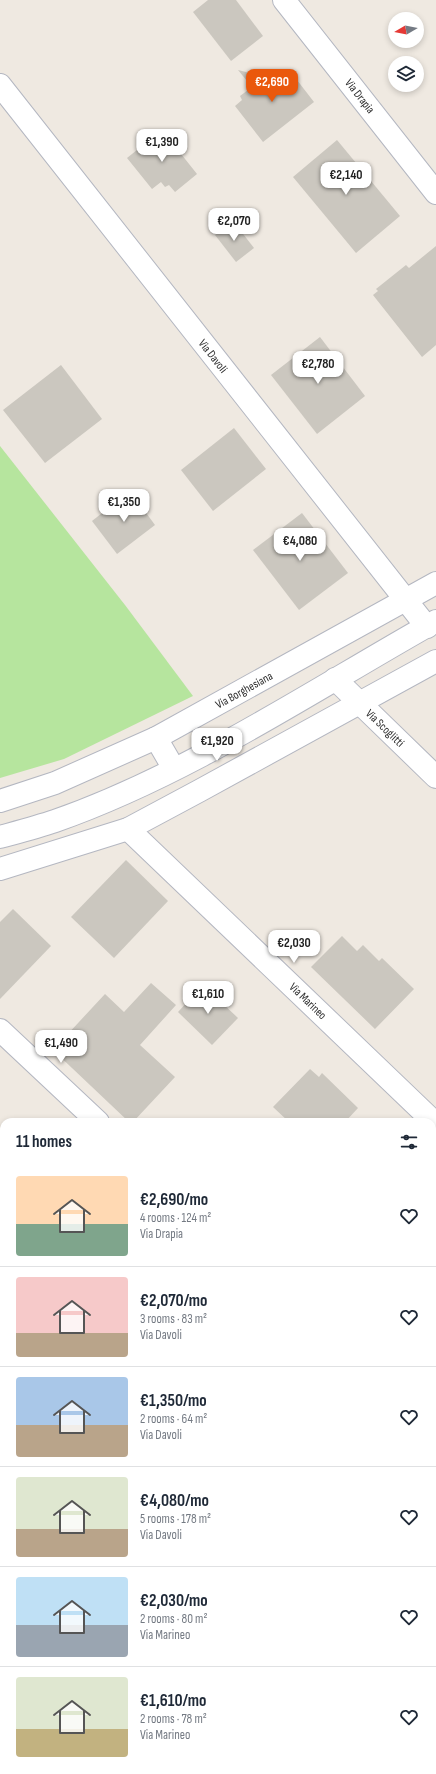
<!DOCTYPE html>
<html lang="en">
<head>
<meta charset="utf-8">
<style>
	body { margin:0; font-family:"Sofia Sans Condensed",sans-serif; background:#f6f6f7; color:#1f2937; height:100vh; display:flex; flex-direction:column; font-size:15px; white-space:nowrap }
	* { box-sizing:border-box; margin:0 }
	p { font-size:13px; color:#747a83 }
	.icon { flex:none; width:22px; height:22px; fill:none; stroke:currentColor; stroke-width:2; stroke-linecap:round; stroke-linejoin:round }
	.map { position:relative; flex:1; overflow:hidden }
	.sheet { position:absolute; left:0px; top:1118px; width:436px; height:656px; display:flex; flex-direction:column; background:#fff; border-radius:12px 12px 0 0; box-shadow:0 2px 6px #0003 }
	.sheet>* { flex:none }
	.needle { width:26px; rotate:260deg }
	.buttons { position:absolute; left:388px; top:12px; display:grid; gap:8px }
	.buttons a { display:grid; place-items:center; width:36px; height:36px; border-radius:50%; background:#fff; box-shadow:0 2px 6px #0003; font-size:20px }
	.price { position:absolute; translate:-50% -34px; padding:0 9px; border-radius:8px; background:#fff; color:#222; font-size:13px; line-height:26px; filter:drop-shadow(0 1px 2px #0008) }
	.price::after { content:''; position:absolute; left:50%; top:24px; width:12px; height:9px; margin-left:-6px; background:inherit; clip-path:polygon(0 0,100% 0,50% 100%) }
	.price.active { background:#ea580c; color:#fff }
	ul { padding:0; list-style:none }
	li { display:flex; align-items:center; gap:12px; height:100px; padding:0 16px }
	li+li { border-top:1px solid #e0e1e3 }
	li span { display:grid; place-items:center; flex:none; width:112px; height:80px; border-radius:4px; color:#555 }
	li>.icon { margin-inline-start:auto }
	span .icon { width:48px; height:48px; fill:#fffc; stroke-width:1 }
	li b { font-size:17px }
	h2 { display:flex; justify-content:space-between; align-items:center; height:48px; padding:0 16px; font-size:17px }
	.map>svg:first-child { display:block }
	.green { fill:#b6e59e }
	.building { fill:#cbc7bf }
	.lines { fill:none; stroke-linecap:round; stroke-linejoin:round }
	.minor-casing { stroke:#b4b7c1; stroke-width:24 }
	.tertiary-casing { stroke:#b4b7c1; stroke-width:24 }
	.minor { stroke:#fff; stroke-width:22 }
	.tertiary { stroke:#fff; stroke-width:22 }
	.labels { text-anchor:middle; stroke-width:3; stroke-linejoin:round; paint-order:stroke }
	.street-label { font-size:12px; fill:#2e2e2e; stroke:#fff }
</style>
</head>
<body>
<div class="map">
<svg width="436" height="1774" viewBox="0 0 436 1774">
	<rect width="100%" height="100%" fill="#efe9e1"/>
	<polygon class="green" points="0,446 125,605 193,696 64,759 0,778"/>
	<g class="building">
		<polygon points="208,0 236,0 263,36 231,61 193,12"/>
		<polygon points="238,70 277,80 290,71 314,102 263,142 235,106 242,100 240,96 252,87"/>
		<polygon points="162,130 197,174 175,192 169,185 165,187 161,182 152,189 127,158"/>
		<polygon points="337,140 400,216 356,253 293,177"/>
		<polygon points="233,221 254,248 236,262 215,235"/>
		<polygon points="436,246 436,345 422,357 373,295 378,291 376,289 406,265 409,268"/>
		<polygon points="320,337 365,396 317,434 271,375"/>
		<polygon points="61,365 102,419 45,463 3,410"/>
		<polygon points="234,428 266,469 213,511 181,470"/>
		<polygon points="130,491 155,525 117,554 92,521"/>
		<polygon points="302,513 348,573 299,610 253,550"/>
		<polygon points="126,860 168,901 114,958 71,917"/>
		<polygon points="13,909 51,946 0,999 0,922"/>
		<polygon points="342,936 357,951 363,945 379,961 382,958 414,989 375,1029 311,967"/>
		<polygon points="151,983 176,1005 140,1045 175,1077 133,1122 129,1122 53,1050 105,994 124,1012"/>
		<polygon points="203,985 238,1018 212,1045 178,1012"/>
		<polygon points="310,1069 319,1077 322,1073 358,1108 345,1122 289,1122 273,1107"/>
	</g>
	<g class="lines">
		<g class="minor-casing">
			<g id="minor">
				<polyline points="284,0 436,193"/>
				<polyline points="0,85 427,627"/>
				<polyline points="335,679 436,777"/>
				<polyline points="156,738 174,769"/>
				<polyline points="0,801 55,783 156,738 436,583"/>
				<polyline points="128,829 436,1124"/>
				<polyline points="0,869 128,829 199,791 436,661"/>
				<polyline points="0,1030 98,1122"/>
				<polyline points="0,1198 4,1201"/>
				<polyline points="432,1435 436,1439"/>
				<polyline points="126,1774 130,1770"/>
			</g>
		</g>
		<g class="tertiary-casing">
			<path id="tertiary" d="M0 837C18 832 37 827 55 821 189 774 313 690 436 621"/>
		</g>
		<use href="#minor" class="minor"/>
		<use href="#tertiary" class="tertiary"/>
	</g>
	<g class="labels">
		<g class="street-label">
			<text transform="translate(360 96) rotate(52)" y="4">Via Drapia</text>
			<text transform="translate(213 356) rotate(52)" y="4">Via Davoli</text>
			<text transform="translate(244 690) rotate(-29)" y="4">Via Borghesiana</text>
			<text transform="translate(385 728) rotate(44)" y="4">Via Scoglitti</text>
			<text transform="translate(308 1001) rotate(44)" y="4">Via Marineo</text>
		</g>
	</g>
</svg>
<div class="buttons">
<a><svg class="needle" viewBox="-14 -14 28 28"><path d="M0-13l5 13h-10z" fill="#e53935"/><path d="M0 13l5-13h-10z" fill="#747a83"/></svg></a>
<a><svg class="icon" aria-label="layers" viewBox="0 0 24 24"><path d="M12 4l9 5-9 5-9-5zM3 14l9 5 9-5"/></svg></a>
</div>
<b class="price active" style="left:272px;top:103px">€2,690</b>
<b class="price" style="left:162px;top:163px">€1,390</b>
<b class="price" style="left:346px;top:196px">€2,140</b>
<b class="price" style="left:234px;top:242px">€2,070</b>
<b class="price" style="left:318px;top:385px">€2,780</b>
<b class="price" style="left:124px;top:523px">€1,350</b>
<b class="price" style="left:300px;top:562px">€4,080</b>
<b class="price" style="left:217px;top:762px">€1,920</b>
<b class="price" style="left:294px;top:964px">€2,030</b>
<b class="price" style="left:208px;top:1015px">€1,610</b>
<b class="price" style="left:61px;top:1064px">€1,490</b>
<section class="sheet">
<h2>11 homes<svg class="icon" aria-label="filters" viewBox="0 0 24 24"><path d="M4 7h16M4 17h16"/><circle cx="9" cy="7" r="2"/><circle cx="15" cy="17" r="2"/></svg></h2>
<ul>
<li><span style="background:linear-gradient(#ffd9b3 60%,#7fa58c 0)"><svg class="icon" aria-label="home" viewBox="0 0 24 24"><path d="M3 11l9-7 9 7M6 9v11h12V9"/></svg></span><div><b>€2,690/mo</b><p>4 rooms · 124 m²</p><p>Via Drapia</p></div><svg class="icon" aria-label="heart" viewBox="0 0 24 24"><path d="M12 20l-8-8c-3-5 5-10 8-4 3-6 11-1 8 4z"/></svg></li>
<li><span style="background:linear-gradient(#f6c9c9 70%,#b9a48a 0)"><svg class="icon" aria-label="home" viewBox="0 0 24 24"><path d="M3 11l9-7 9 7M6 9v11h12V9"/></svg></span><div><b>€2,070/mo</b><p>3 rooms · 83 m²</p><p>Via Davoli</p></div><svg class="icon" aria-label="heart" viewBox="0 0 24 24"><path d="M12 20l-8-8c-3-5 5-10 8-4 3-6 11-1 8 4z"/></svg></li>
<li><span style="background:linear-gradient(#a9c7e8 60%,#b9a48a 0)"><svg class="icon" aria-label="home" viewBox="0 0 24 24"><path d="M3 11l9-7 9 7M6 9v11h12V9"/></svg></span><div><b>€1,350/mo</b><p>2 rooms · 64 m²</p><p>Via Davoli</p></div><svg class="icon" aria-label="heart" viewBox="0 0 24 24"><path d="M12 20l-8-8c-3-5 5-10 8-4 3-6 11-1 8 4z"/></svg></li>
<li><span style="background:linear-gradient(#dfe7d0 65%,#b9a48a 0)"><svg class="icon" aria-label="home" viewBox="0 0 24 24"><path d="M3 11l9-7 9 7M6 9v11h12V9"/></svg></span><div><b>€4,080/mo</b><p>5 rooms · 178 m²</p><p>Via Davoli</p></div><svg class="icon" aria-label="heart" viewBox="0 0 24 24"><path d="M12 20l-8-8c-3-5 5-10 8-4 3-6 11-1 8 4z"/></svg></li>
<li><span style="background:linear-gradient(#bfe0f5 60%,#9aa5b1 0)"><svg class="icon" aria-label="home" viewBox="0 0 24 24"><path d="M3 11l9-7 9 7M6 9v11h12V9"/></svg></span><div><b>€2,030/mo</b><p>2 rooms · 80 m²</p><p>Via Marineo</p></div><svg class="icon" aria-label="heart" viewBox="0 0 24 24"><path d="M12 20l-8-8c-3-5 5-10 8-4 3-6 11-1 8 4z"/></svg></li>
<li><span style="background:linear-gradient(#dfe7d0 65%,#c2b280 0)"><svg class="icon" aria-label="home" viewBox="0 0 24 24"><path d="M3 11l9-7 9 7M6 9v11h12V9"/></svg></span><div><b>€1,610/mo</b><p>2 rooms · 78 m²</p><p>Via Marineo</p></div><svg class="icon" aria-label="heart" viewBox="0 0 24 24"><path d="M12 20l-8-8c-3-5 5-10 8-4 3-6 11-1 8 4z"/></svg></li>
</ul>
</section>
</div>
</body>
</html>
